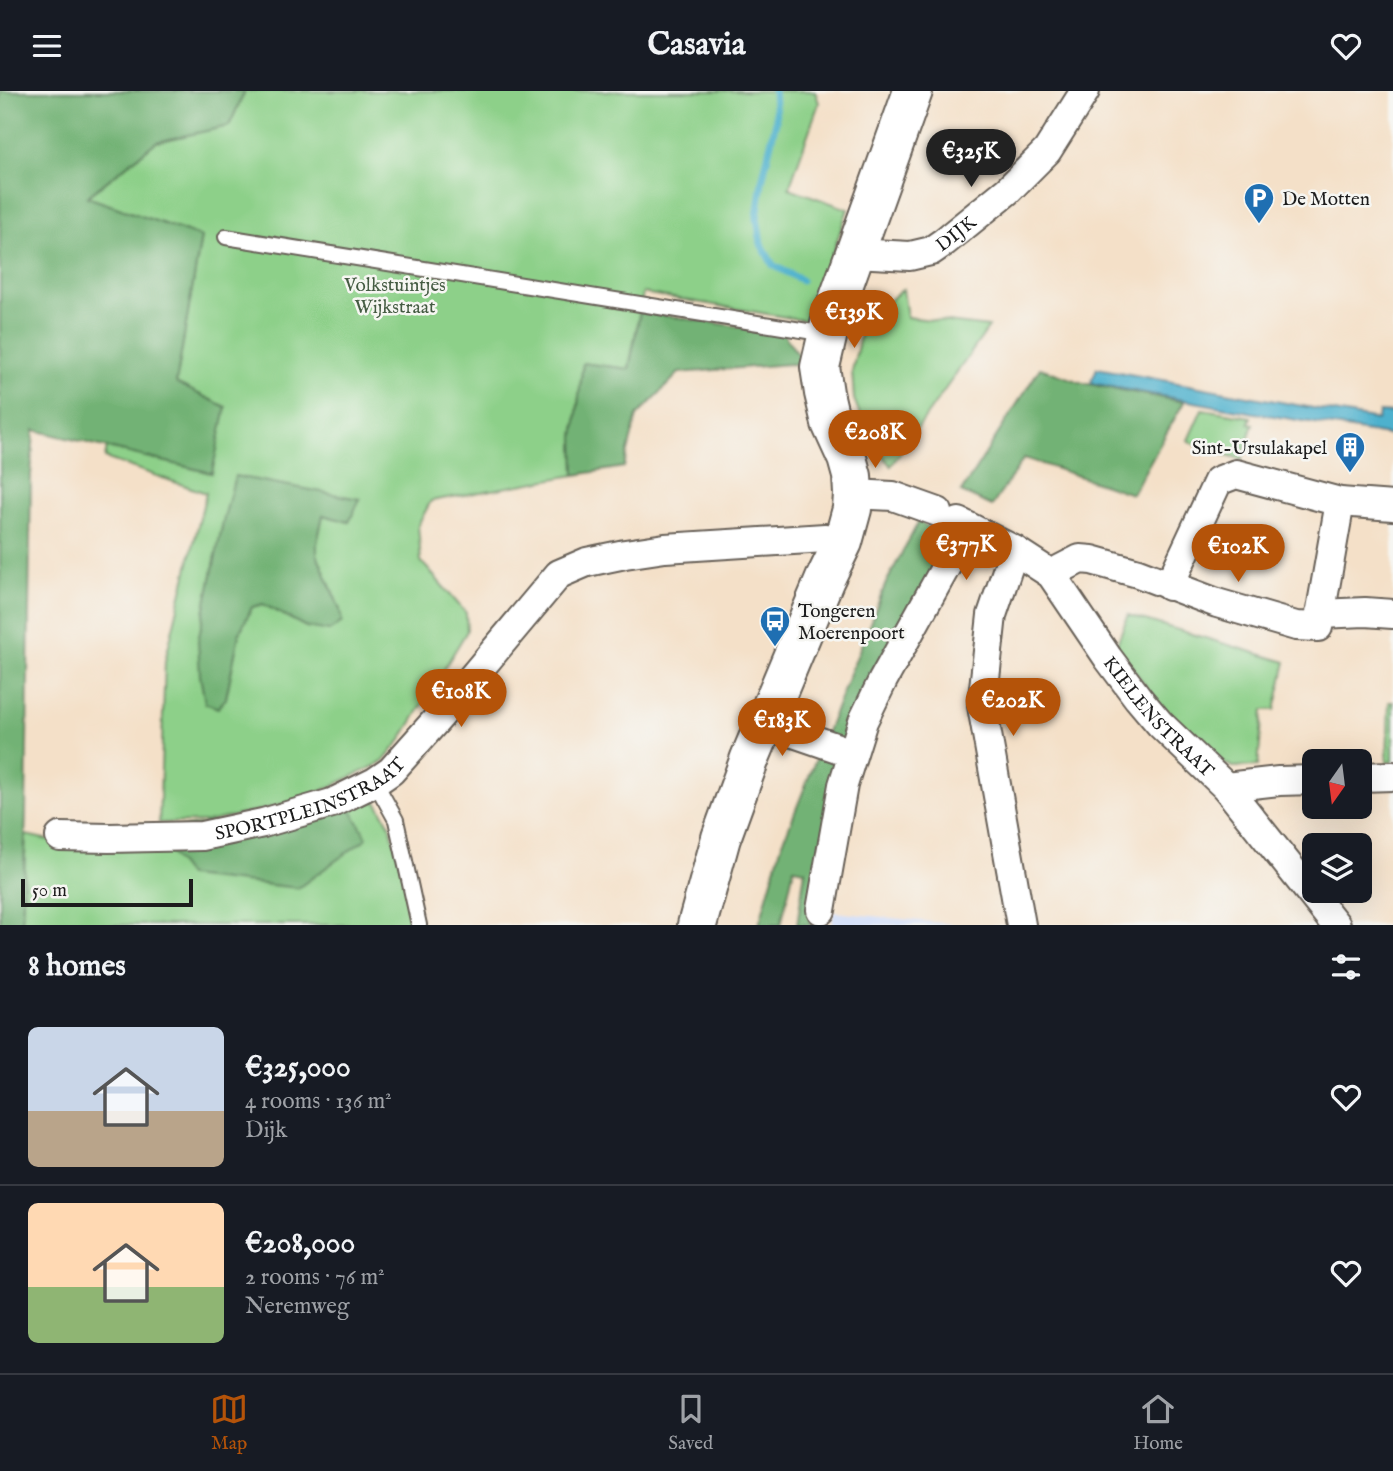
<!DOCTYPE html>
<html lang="en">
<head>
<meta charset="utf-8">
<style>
	body { margin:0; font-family:"IM FELL English",serif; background:#20242c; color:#f1f3f6; height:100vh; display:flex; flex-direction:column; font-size:26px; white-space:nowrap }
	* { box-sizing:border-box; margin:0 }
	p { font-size:23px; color:#9ea1a6 }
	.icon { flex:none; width:38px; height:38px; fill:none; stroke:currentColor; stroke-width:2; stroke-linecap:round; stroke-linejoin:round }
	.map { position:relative; height:834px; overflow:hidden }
	.side { display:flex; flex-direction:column; background:#171b24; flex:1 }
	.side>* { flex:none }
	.needle { width:46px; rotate:194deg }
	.fabs { position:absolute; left:1302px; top:658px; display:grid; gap:14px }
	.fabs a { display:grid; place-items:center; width:70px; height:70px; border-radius:10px; background:#171b24; box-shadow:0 7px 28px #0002; font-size:35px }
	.scale { position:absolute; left:21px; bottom:18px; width:172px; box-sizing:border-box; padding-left:7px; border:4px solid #1c1c1c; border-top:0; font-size:19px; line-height:24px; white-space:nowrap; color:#1c1c1c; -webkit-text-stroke:5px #f6f6f2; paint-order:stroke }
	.price { position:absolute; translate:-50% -60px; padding:0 16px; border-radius:24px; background:#b45309; color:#fff; font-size:23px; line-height:46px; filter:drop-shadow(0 2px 4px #0008) }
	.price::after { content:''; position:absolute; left:50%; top:42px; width:21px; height:16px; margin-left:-10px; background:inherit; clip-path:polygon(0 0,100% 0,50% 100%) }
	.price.on { background:#222; color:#fff }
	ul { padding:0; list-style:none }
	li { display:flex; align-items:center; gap:21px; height:175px; padding:0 28px }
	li+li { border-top:2px solid #363941 }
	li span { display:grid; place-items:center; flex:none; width:196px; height:140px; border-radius:10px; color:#555 }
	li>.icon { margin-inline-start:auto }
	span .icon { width:84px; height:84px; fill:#fffc; stroke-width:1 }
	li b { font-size:30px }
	h2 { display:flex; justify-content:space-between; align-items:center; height:84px; padding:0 28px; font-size:30px }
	header { display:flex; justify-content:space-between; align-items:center; height:91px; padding:0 28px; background:#171b24; font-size:32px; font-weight:700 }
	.menu { display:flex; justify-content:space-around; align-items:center; height:98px; border-top:2px solid #363941; background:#171b24; font-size:19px; color:#9ea1a6 }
	.menu a { display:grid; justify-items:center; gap:4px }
	.menu .on { color:#b45309 }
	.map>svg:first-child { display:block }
	.built { fill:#cddbfa }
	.green { fill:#8dd089; stroke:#547652; stroke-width:2; fill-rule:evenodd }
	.forest { fill:#72b275; stroke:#476748; stroke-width:2 }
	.water { fill:#4eb1cd; stroke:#356674; stroke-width:2 }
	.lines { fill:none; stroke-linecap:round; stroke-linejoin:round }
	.stream { stroke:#4eb1cd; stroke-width:7 }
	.lane-casing { stroke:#686158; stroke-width:18 }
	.street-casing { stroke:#686158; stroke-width:32 }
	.secondary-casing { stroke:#686158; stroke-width:42 }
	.lane { stroke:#fff; stroke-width:14 }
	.street { stroke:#fff; stroke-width:28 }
	.secondary { stroke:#fff; stroke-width:38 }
	.labels { text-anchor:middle; stroke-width:5; stroke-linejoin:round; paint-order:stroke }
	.poi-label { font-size:19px; fill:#1c1c1c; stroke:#f6f6f2; text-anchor:start }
	.street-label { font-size:19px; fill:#1c1c1c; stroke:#f6f6f2 }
	.park-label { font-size:19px; fill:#445b42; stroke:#f6f6f2 }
</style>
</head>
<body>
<header><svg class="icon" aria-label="menu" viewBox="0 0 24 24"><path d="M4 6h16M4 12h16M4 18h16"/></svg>Casavia<svg class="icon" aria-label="heart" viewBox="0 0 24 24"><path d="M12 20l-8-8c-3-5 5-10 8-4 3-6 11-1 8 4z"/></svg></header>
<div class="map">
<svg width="1393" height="834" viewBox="0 0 1393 834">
	<rect width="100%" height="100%" fill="#f6f6f2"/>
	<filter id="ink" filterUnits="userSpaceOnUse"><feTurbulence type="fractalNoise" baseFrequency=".0143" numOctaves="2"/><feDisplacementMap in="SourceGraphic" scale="14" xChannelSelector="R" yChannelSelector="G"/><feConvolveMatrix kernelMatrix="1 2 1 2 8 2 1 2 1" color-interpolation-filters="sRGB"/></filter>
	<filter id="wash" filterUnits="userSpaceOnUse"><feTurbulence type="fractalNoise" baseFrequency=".00686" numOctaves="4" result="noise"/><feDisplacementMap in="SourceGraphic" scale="28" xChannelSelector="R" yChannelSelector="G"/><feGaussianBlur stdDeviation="1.57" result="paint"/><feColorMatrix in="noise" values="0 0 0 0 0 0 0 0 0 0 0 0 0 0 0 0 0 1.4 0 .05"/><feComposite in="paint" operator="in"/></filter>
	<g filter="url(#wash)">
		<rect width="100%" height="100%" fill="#f4e0c8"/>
		<polygon class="built" points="833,821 959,834 832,834"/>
		<g class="green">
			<path d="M245 0H815L819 12 789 97 848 118 809 230 643 202 629 278 583 272 574 347 575 384 431 410 418 434 421 470 466 522 467 540 401 649 383 671 311 705 262 719 207 731 159 732 165 570 206 402 105 367 107 356 211 382 176 293 201 146 87 106 156 51 229 35ZM359 408 349 431 323 424 317 452V463L340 519 341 532 306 536 263 513 252 516 239 543 226 607 198 550 223 431Z"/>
			<polygon points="903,198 907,226 989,236 891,375 871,352 854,308 852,280 863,232"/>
			<polygon points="1202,318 1251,326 1249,332 1253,333 1242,368 1203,358 1188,349"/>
			<polygon points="1128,524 1286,571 1275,619 1263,619 1258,675 1233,676 1222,671 1160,614 1116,555"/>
			<polygon points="1389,611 1393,611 1393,671 1387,671"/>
			<polygon points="372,703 390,734 416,834 22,834 26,744 67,753 348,713"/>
		</g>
		<g class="forest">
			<polygon points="0,0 245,0 229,35 156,51 87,106 201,146 176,292 226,316 212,382 34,339 31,384 26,722 22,834 0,834"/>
			<polygon points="640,221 783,242 805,274 790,273 679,282 637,325 624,376 575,384 574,347 583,272 629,278"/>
			<polygon points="1040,277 1083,292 1184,311 1132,403 1024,367 992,415 961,401"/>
			<polygon points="235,385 360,408 349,431 323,424 317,452 317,463 340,519 342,531 329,540 306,536 263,513 252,516 239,543 226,607 218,617 205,612 200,585 198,550 223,431"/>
			<polygon points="919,430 950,452 865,592 836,671 810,832 812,834 797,834 805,779 794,777 781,834 759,834 781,756 886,492"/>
			<polygon points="348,713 367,747 298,797 188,785 166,756"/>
		</g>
		<polygon class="water" points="1097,277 1378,329 1379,321 1393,322 1393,345 1249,321 1091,292"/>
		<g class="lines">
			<polyline class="stream" points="774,0 776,30 762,90 757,127 761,153 773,174 801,189"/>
		</g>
	</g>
	<g filter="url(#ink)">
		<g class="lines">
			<g class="lane-casing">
				<g id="lane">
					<polyline points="226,146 826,243"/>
					<polyline points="375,691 396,729 419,834"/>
				</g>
			</g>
			<g class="street-casing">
				<g id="street">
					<path id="s1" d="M854 162 910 165 931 160 944 151 1007 100 1047 60 1085 0"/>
					<polyline points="853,403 893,405 938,421"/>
					<path id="s2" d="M959 431 1014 459 1051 483 1108 567 1138 607 1160 633 1226 696 1336 834"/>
					<polyline points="1014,459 992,524 982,615 1021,834"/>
					<polyline points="1051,483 1080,468 1092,469 1138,482 1217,512 1296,535 1318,536 1340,411"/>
					<polyline points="1169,495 1218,390 1236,383 1340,411 1393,415"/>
					<polyline points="1320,523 1365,521 1393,523"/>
					<polyline points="765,632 852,662"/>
					<polyline points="1360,686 1393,685"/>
					<polyline points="1226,696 1279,690 1314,689"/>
					<path id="s3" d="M60 746 109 747 202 745 263 732 332 712 375 691 391 680 440 625 559 483 587 471 625 463 665 457 825 447 843 451"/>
					<polyline points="821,819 843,694 863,630 883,589 959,452 970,437"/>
				</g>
			</g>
			<g class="secondary-casing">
				<polyline id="secondary" points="697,834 721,747 750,667 825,488 843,451 852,418 853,403 852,385 847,367 831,332 824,302 820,276 831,229 913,0"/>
			</g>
			<use href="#lane" class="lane"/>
			<use href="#street" class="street"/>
			<use href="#secondary" class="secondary"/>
		</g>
	</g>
	<defs>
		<g id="parking-pin" transform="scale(1.575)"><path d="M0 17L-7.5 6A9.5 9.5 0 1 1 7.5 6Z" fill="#1f6fb2" stroke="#f6f6f2"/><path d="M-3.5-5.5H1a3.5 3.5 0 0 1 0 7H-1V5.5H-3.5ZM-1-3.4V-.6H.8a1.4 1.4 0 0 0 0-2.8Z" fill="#fff"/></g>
		<g id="building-pin" transform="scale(1.575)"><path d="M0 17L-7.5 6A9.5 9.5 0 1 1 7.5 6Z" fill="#1f6fb2" stroke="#f6f6f2"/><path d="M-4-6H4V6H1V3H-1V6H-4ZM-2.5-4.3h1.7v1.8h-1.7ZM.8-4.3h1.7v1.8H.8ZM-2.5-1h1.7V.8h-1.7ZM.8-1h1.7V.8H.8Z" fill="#fff"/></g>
		<g id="bus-pin" transform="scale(1.575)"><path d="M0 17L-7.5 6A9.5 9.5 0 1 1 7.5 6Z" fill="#1f6fb2" stroke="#f6f6f2"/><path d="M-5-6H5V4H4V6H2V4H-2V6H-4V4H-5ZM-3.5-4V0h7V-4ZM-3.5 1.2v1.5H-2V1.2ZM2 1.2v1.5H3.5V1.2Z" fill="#fff"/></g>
	</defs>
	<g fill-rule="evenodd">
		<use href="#parking-pin" x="1259" y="107"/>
		<use href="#building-pin" x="1350" y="356"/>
		<use href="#bus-pin" x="775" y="530"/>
	</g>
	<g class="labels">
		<g class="poi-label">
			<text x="1282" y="114">De Motten</text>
			<text x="1327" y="363" text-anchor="end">Sint-Ursulakapel</text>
			<text x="798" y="526">Tongeren<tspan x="798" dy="22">Moerenpoort</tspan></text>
		</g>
		<g class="street-label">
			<text dy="7" stroke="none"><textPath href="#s1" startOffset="108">DIJK</textPath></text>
			<text dy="7" stroke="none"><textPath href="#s2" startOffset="285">KIELENSTRAAT</textPath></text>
			<text dy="7" stroke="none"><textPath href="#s3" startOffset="257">SPORTPLEINSTRAAT</textPath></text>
		</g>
		<g class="park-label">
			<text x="395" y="200">Volkstuintjes<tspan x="395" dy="22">Wijkstraat</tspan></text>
		</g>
	</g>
</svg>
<div class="fabs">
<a><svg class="needle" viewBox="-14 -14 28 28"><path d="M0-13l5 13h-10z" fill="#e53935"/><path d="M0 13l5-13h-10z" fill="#9ea1a6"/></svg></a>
<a><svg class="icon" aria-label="layers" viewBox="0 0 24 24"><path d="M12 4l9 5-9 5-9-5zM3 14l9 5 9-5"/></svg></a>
</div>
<div class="scale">50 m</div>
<b class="price on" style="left:971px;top:98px">€325K</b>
<b class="price" style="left:854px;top:259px">€139K</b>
<b class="price" style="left:875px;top:379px">€208K</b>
<b class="price" style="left:966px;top:491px">€377K</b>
<b class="price" style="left:1238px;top:493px">€102K</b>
<b class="price" style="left:461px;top:638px">€108K</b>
<b class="price" style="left:1013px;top:647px">€202K</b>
<b class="price" style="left:782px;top:667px">€183K</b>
</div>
<section class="side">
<h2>8 homes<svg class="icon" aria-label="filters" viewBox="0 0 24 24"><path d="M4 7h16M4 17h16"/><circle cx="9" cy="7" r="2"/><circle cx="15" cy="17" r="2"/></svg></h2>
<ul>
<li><span style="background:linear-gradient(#c9d6e8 60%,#b9a48a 0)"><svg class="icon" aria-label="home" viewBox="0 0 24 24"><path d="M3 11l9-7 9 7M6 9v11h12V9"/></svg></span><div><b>€325,000</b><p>4 rooms · 136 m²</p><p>Dijk</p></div><svg class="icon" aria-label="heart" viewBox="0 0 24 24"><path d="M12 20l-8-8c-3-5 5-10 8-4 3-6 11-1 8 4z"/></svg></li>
<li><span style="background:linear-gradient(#ffd9b3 60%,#8fb573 0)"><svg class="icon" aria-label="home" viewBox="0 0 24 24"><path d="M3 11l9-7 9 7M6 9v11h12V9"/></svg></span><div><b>€208,000</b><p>2 rooms · 76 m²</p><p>Neremweg</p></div><svg class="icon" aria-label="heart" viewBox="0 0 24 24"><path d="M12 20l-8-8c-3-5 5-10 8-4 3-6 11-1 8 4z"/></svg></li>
</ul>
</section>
<nav class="menu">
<a class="on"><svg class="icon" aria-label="map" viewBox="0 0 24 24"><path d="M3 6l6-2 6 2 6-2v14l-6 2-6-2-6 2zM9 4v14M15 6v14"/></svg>Map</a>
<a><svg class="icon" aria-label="saved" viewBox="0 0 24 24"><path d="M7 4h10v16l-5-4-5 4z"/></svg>Saved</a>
<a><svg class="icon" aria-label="home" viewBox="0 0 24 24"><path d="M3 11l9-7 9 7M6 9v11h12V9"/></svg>Home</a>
</nav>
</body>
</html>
